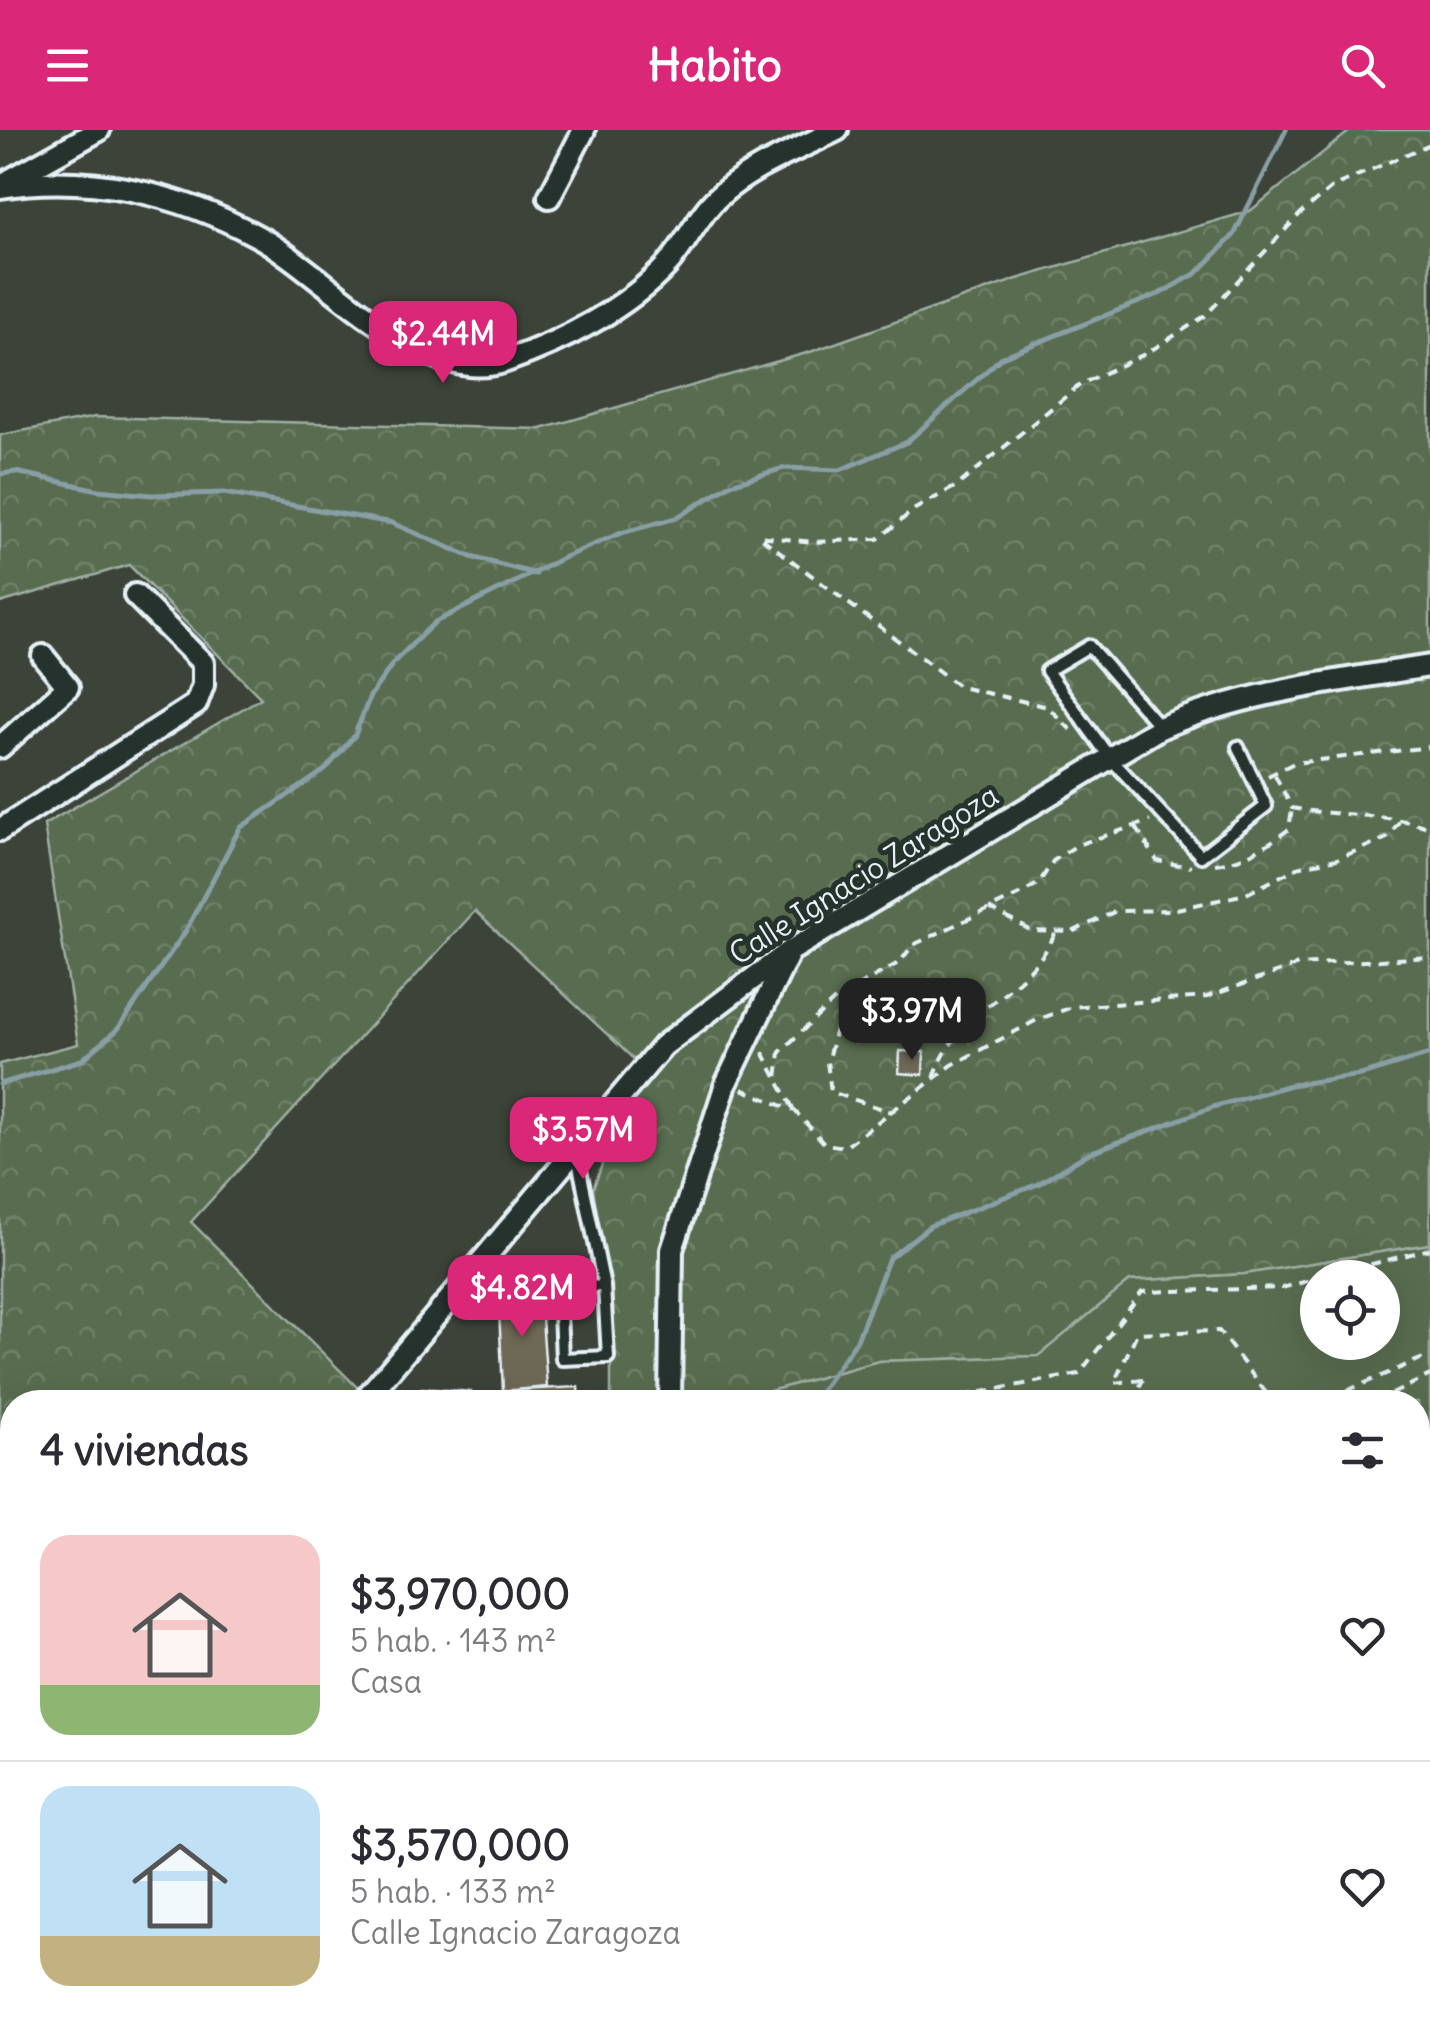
<!DOCTYPE html>
<html lang="es">
<head>
<meta charset="utf-8">
<style>
	body { margin:0; font-family:Delius,sans-serif; background:#f7f7f7; color:#2b2b33; height:100vh; display:flex; flex-direction:column; font-size:38px; white-space:nowrap }
	* { box-sizing:border-box; margin:0 }
	p { font-size:32px; color:#7c7c81 }
	.icon { flex:none; width:55px; height:55px; fill:none; stroke:currentColor; stroke-width:2; stroke-linecap:round; stroke-linejoin:round }
	.map { position:relative; flex:1; overflow:hidden }
	.sheet { position:absolute; left:0px; top:1260px; width:1430px; height:642px; display:flex; flex-direction:column; background:#fff; border-radius:40px 40px 0 0; box-shadow:0 10px 40px #0002 }
	.sheet>* { flex:none }
	.controls { position:absolute; left:1300px; top:1130px; display:grid; gap:20px }
	.controls a { display:grid; place-items:center; width:100px; height:100px; border-radius:50%; background:#fff; box-shadow:0 10px 40px #0002; font-size:50px }
	.price { position:absolute; translate:-50% -85px; padding:0 22px; border-radius:20px; background:#db2777; color:#fff; font-size:32px; line-height:65px; filter:drop-shadow(0 2px 5px #0008) }
	.price::after { content:''; position:absolute; left:50%; top:60px; width:30px; height:22px; margin-left:-15px; background:inherit; clip-path:polygon(0 0,100% 0,50% 100%) }
	.price.current { background:#222; color:#fff }
	ul { padding:0; list-style:none }
	li { display:flex; align-items:center; gap:30px; height:250px; padding:0 40px }
	li+li { border-top:2px solid #e1e1e2 }
	li span { display:grid; place-items:center; flex:none; width:280px; height:200px; border-radius:30px; color:#555 }
	li>.icon { margin-inline-start:auto }
	span .icon { width:120px; height:120px; fill:#fffc; stroke-width:1 }
	li b { font-size:42px }
	h2 { display:flex; justify-content:space-between; align-items:center; height:120px; padding:0 40px; font-size:42px }
	header { display:flex; justify-content:space-between; align-items:center; height:130px; padding:0 40px; background:#db2777; color:#fff; font-size:45px; font-weight:700 }
	.map>svg:first-child { display:block }
	.forest { fill:url(#forest-crowns); stroke:#a0aea4; stroke-width:2.5 }
	.green { fill:#586c4f; stroke:#a0aea4; stroke-width:2.5; fill-rule:evenodd }
	.lines { fill:none; stroke-linecap:round; stroke-linejoin:round }
	.stream { stroke:#899fa6; stroke-width:5 }
	.building { fill:#6e6956; stroke:#e8f1f8; stroke-width:2.5 }
	.service-casing { stroke:#e8f1f8; stroke-width:18 }
	.minor-casing { stroke:#e8f1f8; stroke-width:28 }
	.trunk-casing { stroke:#e8f1f8; stroke-width:40 }
	.path { stroke:#e8f1f8; stroke-width:4; stroke-dasharray:10 8; stroke-linecap:butt }
	.service { stroke:#26332d; stroke-width:10 }
	.minor { stroke:#26332d; stroke-width:20 }
	.trunk { stroke:#6f704a; stroke-width:32 }
	.labels { text-anchor:middle; stroke-width:10; stroke-linejoin:round; paint-order:stroke }
	.street-label { font-size:30px; fill:#e8f1f8; stroke:#26332d }
</style>
</head>
<body>
<header><svg class="icon" aria-label="menu" viewBox="0 0 24 24"><path d="M4 6h16M4 12h16M4 18h16"/></svg>Habito<svg class="icon" aria-label="search" viewBox="0 0 24 24"><circle cx="10" cy="10" r="6"/><path d="M15 15l6 6"/></svg></header>
<div class="map">
<svg width="1430" height="1902" viewBox="0 0 1430 1902">
	<defs>
		<pattern id="forest-crowns" width="20" height="18" patternUnits="userSpaceOnUse" patternTransform="scale(2.5)"><rect width="20" height="18" fill="#586c4f"/><path d="M2 6a3 3 0 1 1 6 0M12 15a3 3 0 1 1 6 0" fill="none" stroke="#708169"/></pattern>
	</defs>
	<rect width="100%" height="100%" fill="#3c4339"/>
	<filter id="ink" filterUnits="userSpaceOnUse"><feTurbulence type="fractalNoise" baseFrequency=".01" numOctaves="2"/><feDisplacementMap in="SourceGraphic" scale="20" xChannelSelector="R" yChannelSelector="G"/><feConvolveMatrix kernelMatrix="1 2 1 2 8 2 1 2 1" color-interpolation-filters="sRGB"/></filter>
	<g filter="url(#ink)">
		<polygon class="forest" points="1351,0 1430,0 1430,1114 1245,1144 1130,1151 1039,1226 879,1231 752,1266 745,1272 611,1272 611,1163 593,1059 639,934 475,781 191,1092 360,1260 349,1272 12,1272 12,1362 0,1349 0,934 78,914 44,695 261,568 129,435 0,473 0,305 95,287 541,299 810,222 1017,149 1250,81"/>
		<g class="green">
			<path d="M1430 1114V1694L1418 1693V1272H745L752 1266 879 1231 1038 1226 1130 1151 1245 1144ZM1318 1148H1382V1212H1318Z"/>
			<polygon points="0,1789 12,1792 12,1875 0,1868"/>
			<polygon points="38,1890 259,1890 256,1902 60,1902"/>
			<polygon points="447,1896 612,1902 430,1902"/>
		</g>
		<g class="lines">
			<g class="stream">
				<polyline points="0,344 16,342 98,360 151,365 224,363 392,393 471,427 536,444"/>
				<polyline points="0,954 82,930 118,899 185,802 240,698 325,640 355,605 370,566 394,532 435,492 565,427 621,403 676,388 731,354 784,338 840,340 907,312 1002,227 1159,164 1197,143 1234,105 1286,0"/>
				<polyline points="813,1272 857,1210 889,1128 930,1096 1038,1054 1089,1023 1213,977 1290,955 1361,945 1430,924"/>
			</g>
		</g>
		<g class="building">
			<polygon points="900,921 924,922 923,945 899,943"/>
			<polygon points="540,1160 547,1257 503,1261 498,1161"/>
			<polygon points="578,1257 579,1272 520,1272 519,1260"/>
			<polygon points="422,1258 471,1262 471,1272 423,1272"/>
			<polygon points="716,1890 756,1890 752,1902 711,1902"/>
			<polygon points="821,1890 855,1890 883,1902 816,1902"/>
		</g>
		<g class="lines">
			<g class="service-casing">
				<g id="service">
					<polyline points="1160,597 1089,516 1047,541 1110,628 1201,726 1266,676 1238,617"/>
					<polyline points="576,1021 604,1156 608,1227 562,1229 559,1158 604,1156"/>
					<polyline points="1283,1902 1287,1890"/>
				</g>
			</g>
			<g class="minor-casing">
				<g id="minor">
					<polyline points="10,50 99,0"/>
					<path d="M0 57C88 43 178 63 257 106 325 142 423 260 506 231 562 212 628 178 668 134 686 114 698 85 718 67 751 37 797 20 837 0"/>
					<polyline points="549,67 584,0"/>
					<polyline points="0,617 68,557 43,526"/>
					<polyline points="0,700 196,574 203,555 203,533 135,465"/>
					<path d="M363 1272 663 916 790 821 1160 598C1246 561 1338 551 1430 536"/>
					<polyline points="670,1272 672,1120 726,954 787,827"/>
					<polyline points="686,1902 690,1890"/>
					<polyline points="711,1902 716,1890"/>
				</g>
			</g>
			<g class="trunk-casing">
				<g id="trunk">
					<polyline points="0,1708 12,1712"/>
					<polyline points="1418,1713 1430,1713"/>
					<polyline points="0,1736 12,1740"/>
					<polyline points="1418,1737 1430,1737"/>
					<polyline points="1418,1776 1430,1777"/>
					<polyline points="1418,1813 1430,1813"/>
				</g>
			</g>
			<g class="path">
				<polyline points="1071,600 1048,577 960,557 759,406 813,412 878,409 915,379 958,355 1081,254 1147,223 1205,186 1300,84 1334,56 1430,14"/>
				<path d="M1275 645 1292 678C1338 687 1386 682 1430 698"/>
				<polyline points="1268,646 1294,633 1430,617"/>
				<polyline points="1136,697 1157,731 1191,737"/>
				<path d="M1215 734C1245 730 1265 717 1289 699L1292 678"/>
				<polyline points="989,778 1032,801 1072,802 1116,781 1172,780 1246,764 1301,736 1337,729 1387,708 1402,688"/>
				<polyline points="846,863 827,932 831,962 892,982"/>
				<polyline points="763,922 777,949"/>
				<path d="M934 947C962 871 1024 870 1056 802"/>
				<polyline points="742,959 795,981 825,1014 845,1017 952,935 1037,890 1072,877 1207,867 1298,835 1430,827"/>
				<polyline points="793,978 777,949 780,922 837,868 900,832 913,815 1019,765 1039,753 1053,731 1077,715 1150,691"/>
				<polyline points="1318,1148 1430,1119"/>
				<polyline points="1143,1250 1114,1253 1137,1203 1219,1201 1273,1272"/>
				<polyline points="928,1272 1079,1244 1142,1162 1282,1158 1318,1148"/>
				<polyline points="1131,1272 1143,1250"/>
				<polyline points="1333,1272 1351,1259 1430,1225"/>
				<polyline points="1376,1272 1430,1245"/>
				<polyline points="1418,1329 1430,1324"/>
				<polyline points="1418,1360 1430,1366"/>
				<polyline points="1418,1451 1430,1467"/>
				<polyline points="1418,1622 1430,1622"/>
			</g>
			<use href="#service" class="service"/>
			<use href="#minor" class="minor"/>
			<use href="#trunk" class="trunk"/>
		</g>
	</g>
	<g class="labels">
		<g class="street-label">
			<text transform="translate(864 745) rotate(-32)" y="10">Calle Ignacio Zaragoza</text>
		</g>
	</g>
</svg>
<div class="controls">
<a><svg class="icon" aria-label="locate" viewBox="0 0 24 24"><circle cx="12" cy="12" r="6"/><path d="M12 2v4M12 18v4M2 12h4M18 12h4"/></svg></a>
</div>
<b class="price" style="left:443px;top:256px">$2.44M</b>
<b class="price current" style="left:912px;top:933px">$3.97M</b>
<b class="price" style="left:583px;top:1052px">$3.57M</b>
<b class="price" style="left:522px;top:1210px">$4.82M</b>
<section class="sheet">
<h2>4 viviendas<svg class="icon" aria-label="filters" viewBox="0 0 24 24"><path d="M4 7h16M4 17h16"/><circle cx="9" cy="7" r="2"/><circle cx="15" cy="17" r="2"/></svg></h2>
<ul>
<li><span style="background:linear-gradient(#f6c9c9 75%,#8fb573 0)"><svg class="icon" aria-label="home" viewBox="0 0 24 24"><path d="M3 11l9-7 9 7M6 9v11h12V9"/></svg></span><div><b>$3,970,000</b><p>5 hab. · 143 m²</p><p>Casa</p></div><svg class="icon" aria-label="heart" viewBox="0 0 24 24"><path d="M12 20l-8-8c-3-5 5-10 8-4 3-6 11-1 8 4z"/></svg></li>
<li><span style="background:linear-gradient(#bfe0f5 75%,#c2b280 0)"><svg class="icon" aria-label="home" viewBox="0 0 24 24"><path d="M3 11l9-7 9 7M6 9v11h12V9"/></svg></span><div><b>$3,570,000</b><p>5 hab. · 133 m²</p><p>Calle Ignacio Zaragoza</p></div><svg class="icon" aria-label="heart" viewBox="0 0 24 24"><path d="M12 20l-8-8c-3-5 5-10 8-4 3-6 11-1 8 4z"/></svg></li>
</ul>
</section>
</div>
</body>
</html>
